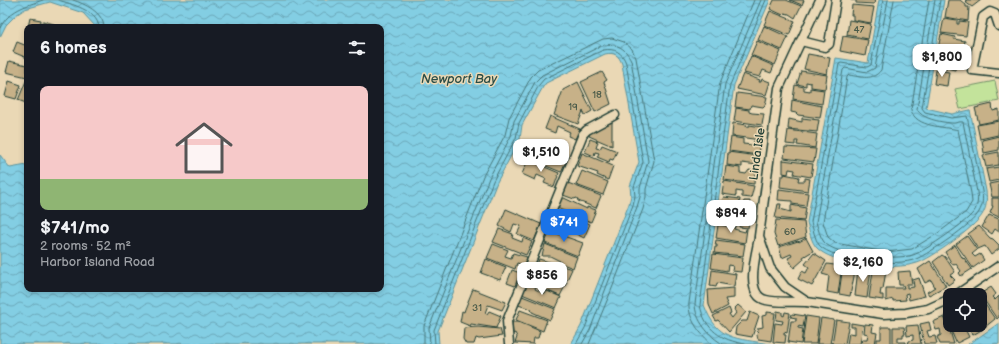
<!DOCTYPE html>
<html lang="en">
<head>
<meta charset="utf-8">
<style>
	body { margin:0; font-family:"Balsamiq Sans",sans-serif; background:#20242c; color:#f1f3f6; height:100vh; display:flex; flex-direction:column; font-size:15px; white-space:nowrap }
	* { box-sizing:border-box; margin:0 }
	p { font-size:13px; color:#9ea1a6 }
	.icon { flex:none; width:22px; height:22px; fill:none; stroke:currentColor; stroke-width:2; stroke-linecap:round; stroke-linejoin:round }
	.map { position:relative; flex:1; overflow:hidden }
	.details { position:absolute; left:24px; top:24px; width:360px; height:268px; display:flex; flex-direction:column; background:#171b24; border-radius:8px; box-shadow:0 2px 6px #0003 }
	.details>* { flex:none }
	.buttons { position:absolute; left:943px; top:288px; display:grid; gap:8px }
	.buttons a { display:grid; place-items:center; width:44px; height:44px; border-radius:8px; background:#171b24; box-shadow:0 2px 6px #0003; font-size:20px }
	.price { position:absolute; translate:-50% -34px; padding:0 9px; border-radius:8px; background:#fff; color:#222; font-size:13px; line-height:26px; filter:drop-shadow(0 1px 2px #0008) }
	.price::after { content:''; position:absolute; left:50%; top:24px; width:12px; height:9px; margin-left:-6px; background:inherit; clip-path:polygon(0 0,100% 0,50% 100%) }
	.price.selected { background:#1a73e8; color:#fff }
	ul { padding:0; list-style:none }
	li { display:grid; align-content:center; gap:8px; height:212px; padding:0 16px }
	li span { display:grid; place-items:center; height:124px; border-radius:8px; color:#555 }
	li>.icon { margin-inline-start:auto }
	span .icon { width:72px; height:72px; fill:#fffc; stroke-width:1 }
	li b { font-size:17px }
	h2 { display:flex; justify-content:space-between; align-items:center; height:48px; padding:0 16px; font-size:17px }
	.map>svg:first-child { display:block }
	.park { fill:#c3e39b; stroke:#719068 }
	.water { fill:url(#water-waves); stroke:#5b949d }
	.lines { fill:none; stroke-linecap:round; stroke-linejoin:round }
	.shore { stroke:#47777a; stroke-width:1 }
	.building { fill:#c7b188; stroke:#1f3d34 }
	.street-casing { stroke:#1f3d34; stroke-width:11 }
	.street { stroke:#ead8b5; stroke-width:8 }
	.labels { text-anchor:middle; stroke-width:3; stroke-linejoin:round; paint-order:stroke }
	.number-label { font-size:10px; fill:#495a49 }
	.street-label { font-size:12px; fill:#1f3d34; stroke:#ead8b5 }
	.water-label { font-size:13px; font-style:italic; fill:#294c46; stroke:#ead8b5 }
</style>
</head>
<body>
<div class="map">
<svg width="999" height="344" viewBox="0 0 999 344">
	<defs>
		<pattern id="water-waves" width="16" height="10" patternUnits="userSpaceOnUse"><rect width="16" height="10" fill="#83cee3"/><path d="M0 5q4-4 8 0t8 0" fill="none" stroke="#6ba8b9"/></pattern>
	</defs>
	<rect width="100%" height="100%" fill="#ead8b5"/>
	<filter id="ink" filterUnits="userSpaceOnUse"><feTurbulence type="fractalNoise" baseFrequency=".025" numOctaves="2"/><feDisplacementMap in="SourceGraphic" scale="8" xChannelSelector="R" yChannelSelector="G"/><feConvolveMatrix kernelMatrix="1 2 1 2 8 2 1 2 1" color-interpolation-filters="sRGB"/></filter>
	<g filter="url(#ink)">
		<polygon class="park" points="995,81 999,101 960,109 955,89"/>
		<g class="water">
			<path d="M0 0H770L734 85 704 305C718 341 736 338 770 344H571L581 326 629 204 631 196 630 186 639 162 622 64C619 55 614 52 605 54L546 83 543 87 522 125 520 139 497 182 438 331 439 344H0V155L10 168 27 165V289H381V27H96L83 13 50 2 25 9 16 15 6 25 0 37Z"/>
			<path d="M879 0H944L926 108 952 114 970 110 986 191C987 200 987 207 982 215 975 227 931 259 917 263 894 271 833 265 817 248 811 242 809 230 807 222L836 58 868 63Z"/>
			<polygon points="999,323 999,344 968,344 972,342"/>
		</g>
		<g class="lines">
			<g class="shore">
				<path d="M58 0C71 4 97 10 99 27"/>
				<path d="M73 0C85 4 103 12 104 27"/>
				<path d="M883 0 871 65 867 67 841 63 839 64 811 222C813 229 815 239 819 245 833 261 898 267 916 259 930 253 972 225 979 212 983 205 983 199 982 191L967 116 951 118 925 112 922 108 940 0"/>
				<path d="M888 0 875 68 867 72 845 68 843 70 816 222C818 228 820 237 824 242 836 257 895 260 913 255 925 251 969 221 975 210 978 204 978 198 977 192L963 122C959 121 955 124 951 123 941 122 921 119 917 109L935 0"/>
				<path d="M894 0 881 70C873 81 861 77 849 75L847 77 823 222 828 237 835 243 886 252 912 249 938 233 966 212 972 202 971 193 958 130C944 126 916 128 911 110L929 0"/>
				<path d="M0 28C9 10 25 6 43 0"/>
				<polyline points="424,344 424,326 483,176 505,135 509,118 531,77 538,70 603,39 612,38 624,42 632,49 636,58 654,161 646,189 646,197 643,209 611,291 589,344"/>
				<path d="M430 344 429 328 489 178 511 136 514 121 535 82 542 75 601 46C615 42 625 47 631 60L648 161 640 188V197L637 207 590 330 582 344"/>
				<path d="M435 344 434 330 493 181 516 138 519 123 539 85 544 79 603 50C615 48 622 52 626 63L643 162 634 187 635 196 633 205 585 328 576 344"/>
				<path d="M712 344C700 334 688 319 689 303L720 83 754 0"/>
				<path d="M723 344C709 337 695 319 695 304L725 84 761 0"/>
				<path d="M745 344C721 340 705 330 700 305L730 85 766 0"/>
			</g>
		</g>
		<g class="building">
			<polygon points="774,0 786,0 801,6 795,18 789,14 784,13 783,15 770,9"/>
			<polygon points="790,0 804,0 802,5"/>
			<polygon points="851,0 875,0 874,4 856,3 856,0"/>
			<polygon points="948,0 960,0 966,5 966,7 969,7 968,21 945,17"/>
			<polygon points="967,0 981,0 972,7 965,2"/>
			<polygon points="852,5 874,7 871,23 853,20 853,15 851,15"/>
			<polygon points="770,11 795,21 789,35 764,25"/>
			<polygon points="30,18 41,20 40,27 28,27"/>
			<polygon points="944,18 957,20 957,24 959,24 959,21 968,22 966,36 941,33"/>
			<polygon points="849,20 871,24 868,39 847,35"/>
			<polygon points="43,21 54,24 53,27 42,27"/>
			<polygon points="764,26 788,37 782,50 758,40"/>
			<polygon points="941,34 955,37 954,39 965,41 962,54 938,49"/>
			<polygon points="843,36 868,40 865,56 840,51"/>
			<polygon points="757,41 781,51 775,65 751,55"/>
			<polygon points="17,42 27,46 27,58 13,52"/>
			<polygon points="938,51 963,55 961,66 956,65 955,70 936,66"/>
			<polygon points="808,54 830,58 827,74 804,69"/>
			<polygon points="751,56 774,66 771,73 763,70 760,77 744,73"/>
			<polygon points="9,61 27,65 27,77 6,72"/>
			<polygon points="936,70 949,72 947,86 934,84"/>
			<polygon points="801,71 827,75 825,89 811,87 811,83 806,82 806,86 797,84"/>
			<polygon points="602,72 607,80 604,82 611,104 595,112 581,82"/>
			<polygon points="743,74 760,80 759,82 761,82 762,79 770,82 766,95 737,89"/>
			<polygon points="9,81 21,85 16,99 5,96"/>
			<polygon points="26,81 27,81 26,103 18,100"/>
			<polygon points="578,82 592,111 585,115 583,111 578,124 554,115 563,90"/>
			<polygon points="795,85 804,87 804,90 810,91 810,88 824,90 822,104 793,99"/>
			<polygon points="737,93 767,97 765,105 763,107 751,105 750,109 735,107"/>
			<polygon points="792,100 822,106 820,118 798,115 796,113 791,112"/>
			<polygon points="992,104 993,111 999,109 999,120 979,124 975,108"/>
			<polygon points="736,108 749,110 749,112 752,113 764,114 762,125 734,121"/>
			<polygon points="550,116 580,129 575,139 568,136 570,132 557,126 555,133 545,129"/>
			<polygon points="802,118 819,120 817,132 788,129 789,119 802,122"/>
			<polygon points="999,121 998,135 980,139 977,125"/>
			<polygon points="612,122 612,146 589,136 589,133"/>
			<polygon points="733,123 747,125 746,127 749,127 749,125 762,127 760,140 732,136"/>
			<polygon points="788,130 817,134 815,148 797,145 798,141 795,141 795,145 786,144"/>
			<polygon points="999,136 999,150 984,153 982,140"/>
			<polygon points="731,137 743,139 743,144 753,145 754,141 760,141 758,155 729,151"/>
			<polygon points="590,139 598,142 596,148 600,149 602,145 617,151 613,160 610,159 609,162 597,157 599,153 595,152 594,156 585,152"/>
			<polygon points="536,146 567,159 561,172 539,163 540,160 532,157"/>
			<polygon points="785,147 816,149 814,162 784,158"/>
			<polygon points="728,152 758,156 757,165 742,163 742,167 727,165"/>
			<polygon points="999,152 999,165 986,167 983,155"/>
			<polygon points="582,153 613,166 608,180 597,175 598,173 577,166"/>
			<polygon points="528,160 559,173 554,187 544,183 546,179 537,175 535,180 522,174"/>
			<polygon points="783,160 813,164 811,177 794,174 795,170 789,169 788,174 783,173"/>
			<polygon points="726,166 740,168 740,173 746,174 749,170 755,171 754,184 724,180"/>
			<polygon points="999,167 999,180 989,182 986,169"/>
			<polygon points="582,171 608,182 603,195 576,185"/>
			<polygon points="784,174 799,177 798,181 805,181 805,178 810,179 808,191 780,187 781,176 784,176"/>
			<polygon points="724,181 754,186 751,198 742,197 742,192 736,191 736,196 722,194"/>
			<polygon points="999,182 999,197 992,197 989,184"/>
			<polygon points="568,183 601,196 596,208 578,201 577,198 574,199 563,195"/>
			<polygon points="779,189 808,193 806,206 792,204 792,201 778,200"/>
			<polygon points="562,197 587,209 587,207 596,210 591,222 557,208"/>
			<polygon points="724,197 740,199 739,205 742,206 744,201 750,201 749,211 722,209 721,202"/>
			<polygon points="992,198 999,198 999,217 990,213 993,206 992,206"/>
			<polygon points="778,204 781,204 780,209 791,212 791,205 806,208 804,221 775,218"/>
			<polygon points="506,209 541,224 534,241 517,234 521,226 514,224 511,232 499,226"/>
			<polygon points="556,210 590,224 584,238 576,234 577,232 551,222"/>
			<polygon points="720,210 750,215 748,228 739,227 740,222 737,222 736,226 718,224"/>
			<polygon points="989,215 999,219 999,232 995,229 992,234 982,227"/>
			<polygon points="776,220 804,222 806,237 778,246 774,234"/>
			<polygon points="718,225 735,227 734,229 745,232 746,229 747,229 745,243 716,238"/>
			<polygon points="979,226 990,238 993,239 999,245 999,249 991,255 985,246 978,249 968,234"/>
			<polygon points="499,229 513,234 512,238 522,242 523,238 532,242 526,255 493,242"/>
			<polygon points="550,231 583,243 578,256 545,243"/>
			<polygon points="967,236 977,250 972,254 975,257 980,254 984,260 973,268 956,244"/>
			<polygon points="806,238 813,251 803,257 804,259 794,268 788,258 792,256 791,254 782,258 779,247 798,241 799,242"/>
			<polygon points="716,240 745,244 743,256 714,253 715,247 717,247 717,245 715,245"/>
			<polygon points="493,244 508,250 505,256 511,258 513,253 527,257 524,265 517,263 515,269 487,258"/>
			<polygon points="545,244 577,257 573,268 560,263 560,261 550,256 542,256"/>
			<polygon points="955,245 963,259 964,258 972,269 961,276 959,273 961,271 956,264 954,265 952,264 945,252"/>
			<polygon points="814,253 826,261 812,286 798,279 802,271 806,273 809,267 805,264"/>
			<polygon points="713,254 743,258 741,272 732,271 733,266 728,265 727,271 711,268"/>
			<polygon points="942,255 945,257 955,272 950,275 955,280 948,285 933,262"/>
			<polygon points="486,259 506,267 500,280 481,273"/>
			<polygon points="539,259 572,269 567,280 536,268"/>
			<polygon points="930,261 946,286 929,295 927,292 935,287 931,280 925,283 918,269"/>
			<polygon points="827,264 842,266 838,294 827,292 829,276 822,274"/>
			<polygon points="843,265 856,267 850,296 839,294"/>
			<polygon points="858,268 871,269 867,298 855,296"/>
			<polygon points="535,269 544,272 541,278 553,283 556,278 567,282 560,296 541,288 542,286 539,285 538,286 529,283"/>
			<polygon points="875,269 886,271 883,289 881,289 880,295 883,295 883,300 869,298 873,271 875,271"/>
			<polygon points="512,270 520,273 515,286 507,283"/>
			<polygon points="712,270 736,274 734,286 717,283 716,287 710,286"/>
			<polygon points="910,271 912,284 907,284 907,288 914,287 913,280 919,278 925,296 909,300 908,293 905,294 906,300 893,301 893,299 886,301 886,288 904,288 903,285 899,285 898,272"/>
			<polygon points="527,283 536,287 535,289 545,294 547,291 561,297 556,308 522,294"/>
			<polygon points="991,287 996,294 992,297 995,300 999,296 999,317 997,319 980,294"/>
			<polygon points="734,288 734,298 725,299 728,306 713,314 709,305 708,290"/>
			<polygon points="473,289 506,302 502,310 488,305 485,313 487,314 489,311 501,316 496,328 471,324 470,326 460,322 462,311 464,312 465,309"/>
			<polygon points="522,296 555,309 550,320 532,312 531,309 518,305"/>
			<polygon points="984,303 995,319 985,327 980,320 980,306"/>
			<polygon points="738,305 746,312 729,332 718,320 716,321 713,316 729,308 731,313 729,314 732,318 736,313 734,309"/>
			<polygon points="520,310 547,320 543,331 516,320"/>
			<polygon points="777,311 782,312 782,315 784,316 785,312 790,313 787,333 784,332 784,335 786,335 785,343 773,342 775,323 782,324 783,321 776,320"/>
			<polygon points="750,312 759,316 752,337 735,334 736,327 742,321 747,321"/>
			<polygon points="767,312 775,313 771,341 758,339 757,335 758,328 763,327 762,316 767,315"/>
			<polygon points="792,314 805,316 803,327 798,326 798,328 803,329 801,344 788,342 791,321 796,321 796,318 791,317"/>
			<polygon points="950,314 950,325 963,325 969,337 957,343 955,340 945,316"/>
			<polygon points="806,316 819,318 816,344 802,344"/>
			<polygon points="944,317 950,331 954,344 940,344 937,337 941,335 940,329 936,330 933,322"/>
			<polygon points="821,318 834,320 830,344 817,344"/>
			<polygon points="836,320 849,322 845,344 832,344"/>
			<polygon points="512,322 519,322 540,331 538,338 534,338 533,344 515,343 517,337 515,333 513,334"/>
			<polygon points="929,322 931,330 927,331 929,337 935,336 937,344 924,344 920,324"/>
			<polygon points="980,322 983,329 973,335 965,325 980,325"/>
			<polygon points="851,323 863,325 860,344 847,344 849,333 855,334 855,327 851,327"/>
			<polygon points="865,324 873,325 872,332 877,333 875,344 862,344 863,339 867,339 868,334 864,333"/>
			<polygon points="918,325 921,344 908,344 909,341 913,340 913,335 907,336 906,326"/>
			<polygon points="478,327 500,329 502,336 479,339 476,338 474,344 466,344 463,339 464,328"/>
			<polygon points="881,327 891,327 891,344 877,344 877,339 881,339"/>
			<polygon points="893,327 904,327 905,334 903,334 903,337 898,337 898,342 906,342 906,344 893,344"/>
		</g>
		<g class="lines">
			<g class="street-casing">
				<g id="street">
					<polyline points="820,0 779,88 759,236 770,268 785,287 807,302 883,314 906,313 928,309 950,299"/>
					<polyline points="999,26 995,14 990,12 983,17 972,70 999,73"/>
					<polyline points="801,41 825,47 829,44 836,0"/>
					<path d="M759 238C756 254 744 295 766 300 778 303 793 301 806 302"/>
					<polyline points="956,295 999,266"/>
					<polyline points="509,344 507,321 583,134 587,130 615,115"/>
				</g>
			</g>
			<use href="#street" class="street"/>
		</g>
	</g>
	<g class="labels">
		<g class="number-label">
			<text x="859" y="33">47</text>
			<text x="597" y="98">18</text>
			<text x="573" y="110">19</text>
			<text x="790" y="235">60</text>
			<text x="477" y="311">31</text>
		</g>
		<g class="street-label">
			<text transform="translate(757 154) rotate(-82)" y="4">Linda Isle</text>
		</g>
		<g class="water-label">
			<text x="459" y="83">Newport Bay</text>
		</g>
	</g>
</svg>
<div class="buttons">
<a><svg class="icon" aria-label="locate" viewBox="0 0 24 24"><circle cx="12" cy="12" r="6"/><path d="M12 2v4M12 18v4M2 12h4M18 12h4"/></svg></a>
</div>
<b class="price" style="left:942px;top:78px">$1,800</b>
<b class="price" style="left:541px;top:173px">$1,510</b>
<b class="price" style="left:731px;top:234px">$894</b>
<b class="price selected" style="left:564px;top:243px">$741</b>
<b class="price" style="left:863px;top:283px">$2,160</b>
<b class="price" style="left:542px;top:296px">$856</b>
<section class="details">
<h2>6 homes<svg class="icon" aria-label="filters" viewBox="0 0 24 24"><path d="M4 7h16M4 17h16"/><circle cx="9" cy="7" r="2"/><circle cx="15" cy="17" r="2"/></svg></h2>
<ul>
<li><span style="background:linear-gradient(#f6c9c9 75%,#8fb573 0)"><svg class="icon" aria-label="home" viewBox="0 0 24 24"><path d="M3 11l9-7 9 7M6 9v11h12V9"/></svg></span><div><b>$741/mo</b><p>2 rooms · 52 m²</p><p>Harbor Island Road</p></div></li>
</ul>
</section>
</div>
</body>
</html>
